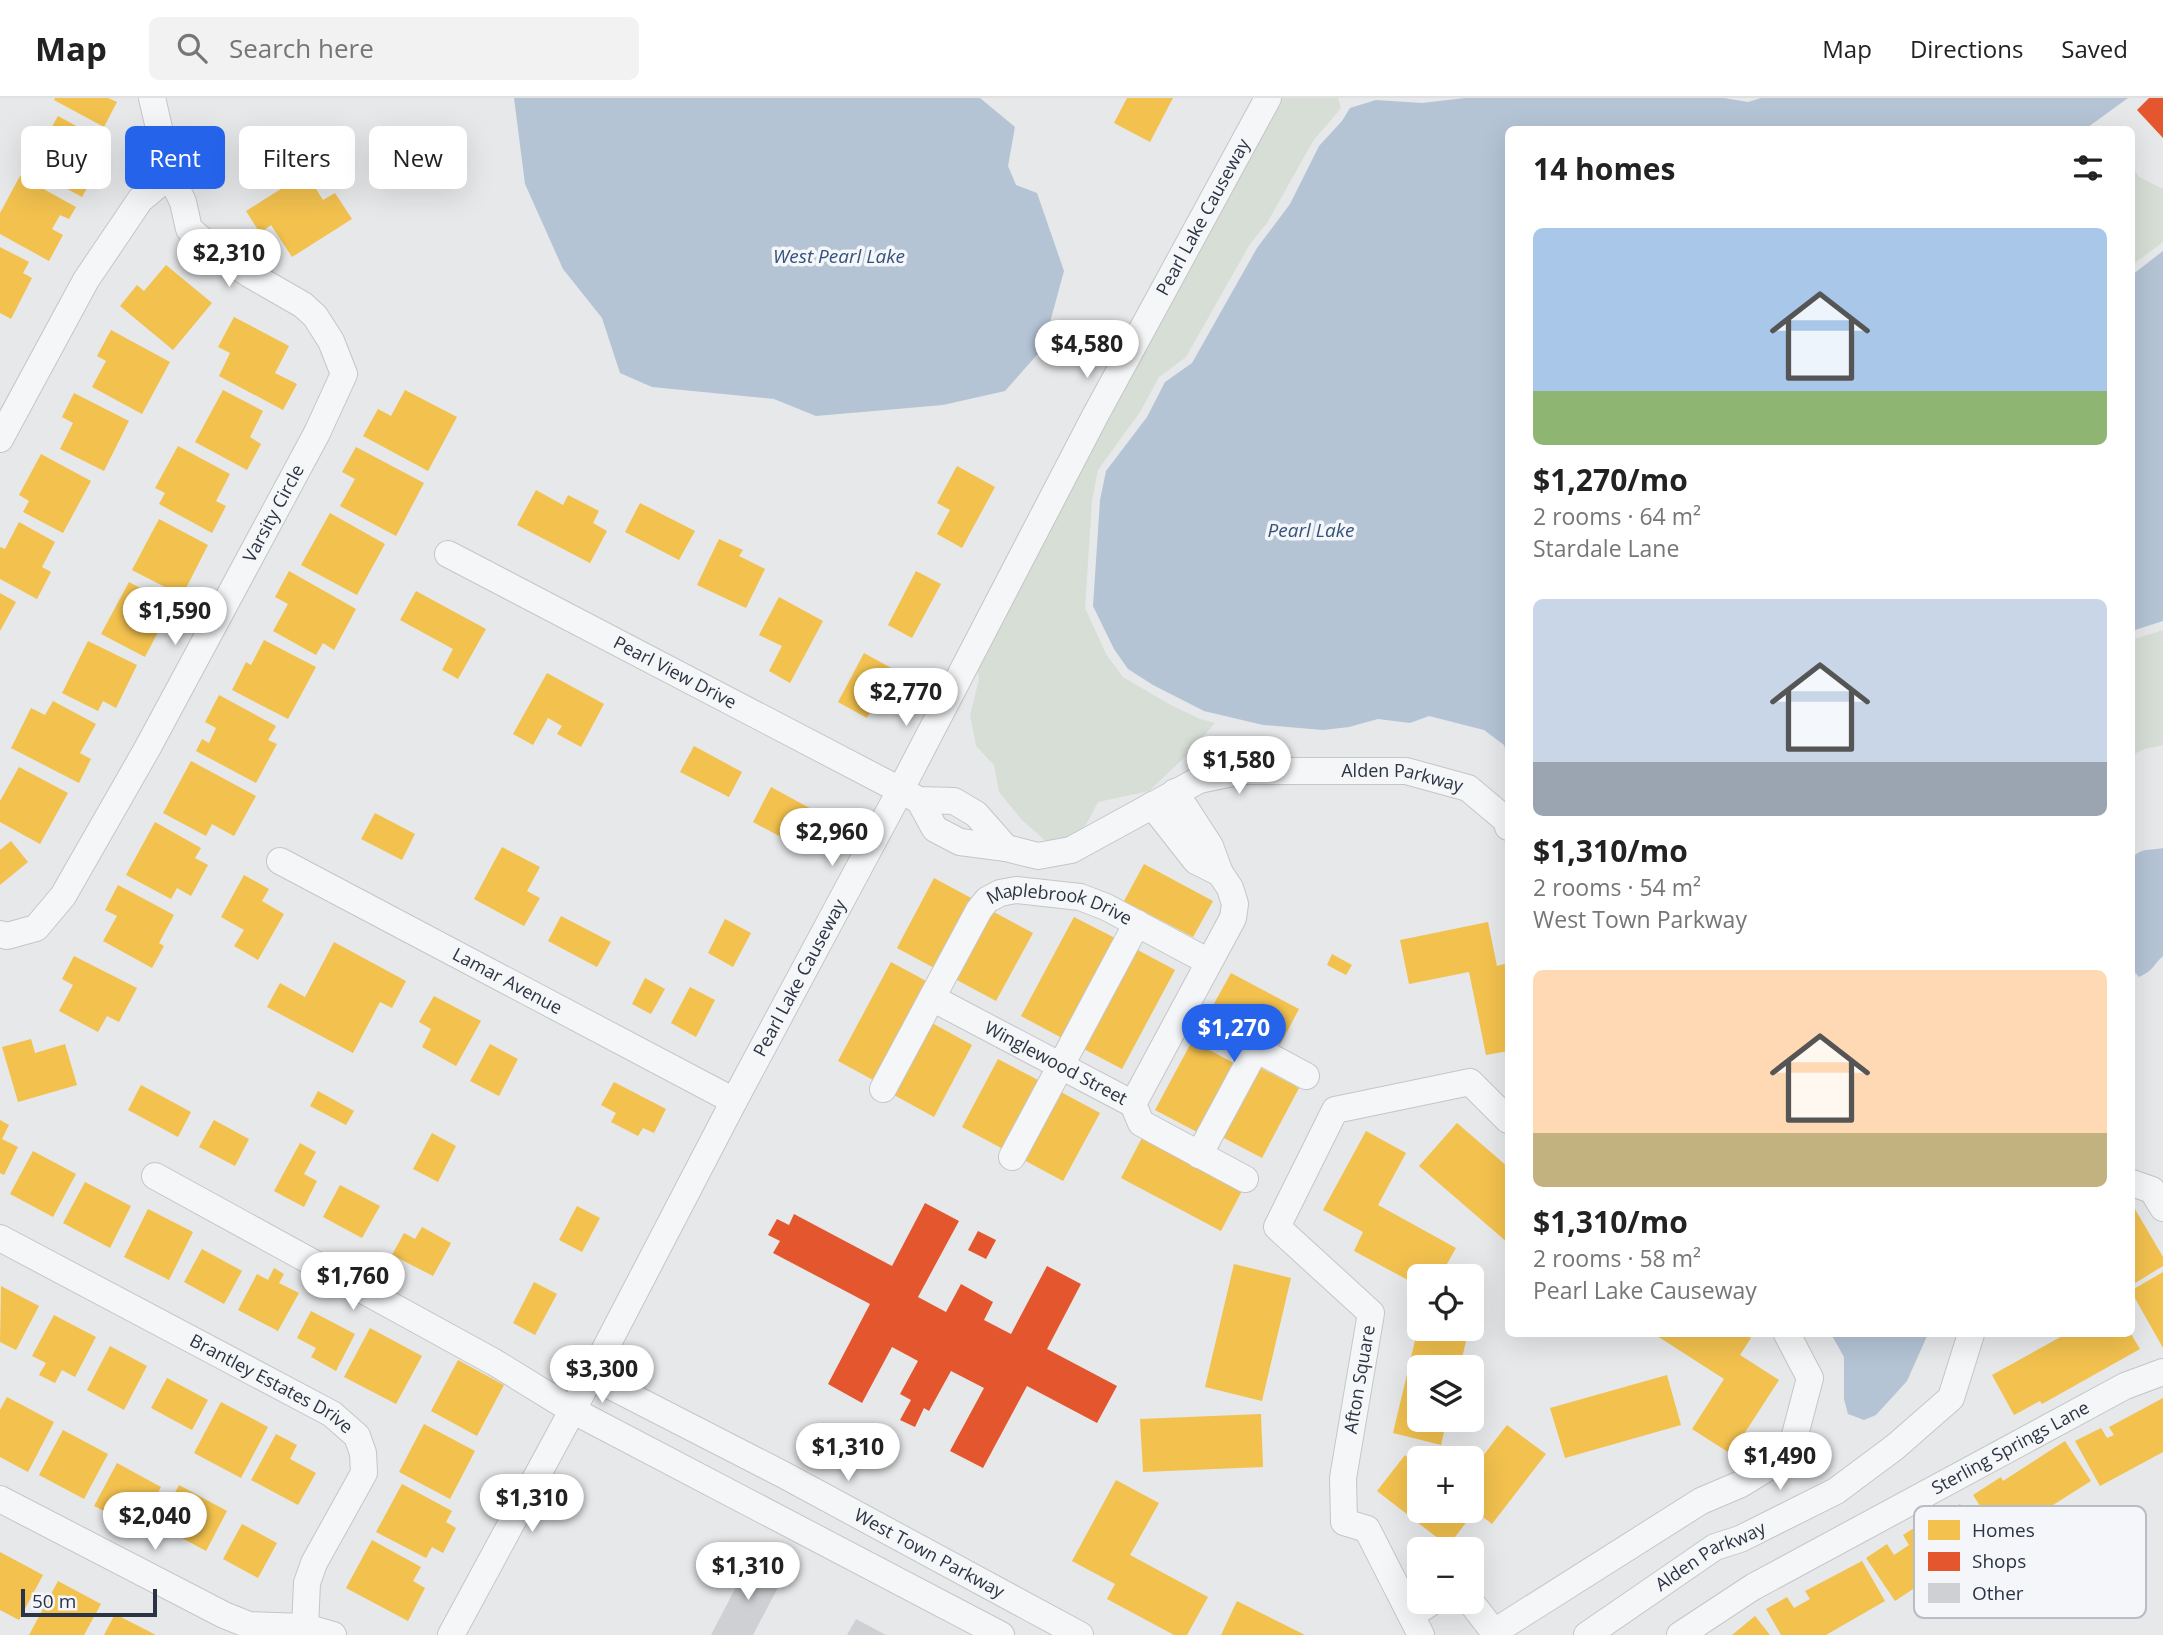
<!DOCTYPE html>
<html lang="en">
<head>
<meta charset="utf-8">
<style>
	body { margin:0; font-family:"Open Sans",sans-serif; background:#f2f2f2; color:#222; height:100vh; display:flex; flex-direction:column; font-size:26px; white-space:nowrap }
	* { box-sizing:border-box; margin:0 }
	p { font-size:23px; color:#767676 }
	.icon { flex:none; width:38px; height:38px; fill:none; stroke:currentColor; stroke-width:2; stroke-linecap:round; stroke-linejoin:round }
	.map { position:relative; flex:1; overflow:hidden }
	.side { position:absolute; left:1505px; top:28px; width:630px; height:1211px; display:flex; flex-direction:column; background:#fff; border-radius:10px; box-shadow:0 7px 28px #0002 }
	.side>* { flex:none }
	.hud { position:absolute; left:21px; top:28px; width:665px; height:63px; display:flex; gap:14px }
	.buttons { position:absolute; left:1407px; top:1166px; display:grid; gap:14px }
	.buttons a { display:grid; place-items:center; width:77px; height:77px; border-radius:10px; background:#fff; box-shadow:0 7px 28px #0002; font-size:35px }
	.scale { position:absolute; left:21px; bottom:18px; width:136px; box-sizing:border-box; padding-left:7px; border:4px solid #2b3445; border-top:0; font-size:19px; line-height:24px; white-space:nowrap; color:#2b3445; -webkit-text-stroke:5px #f4f6f9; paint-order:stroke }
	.price { position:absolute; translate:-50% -60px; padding:0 16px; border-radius:24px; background:#fff; color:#222; font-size:23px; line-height:46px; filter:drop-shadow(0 2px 4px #0008) }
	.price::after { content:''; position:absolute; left:50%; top:42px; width:21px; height:16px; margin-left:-10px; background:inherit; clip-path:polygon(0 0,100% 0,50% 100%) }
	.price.on { background:#2563eb; color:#fff }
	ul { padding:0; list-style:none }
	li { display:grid; align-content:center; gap:14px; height:371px; padding:0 28px }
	li span { display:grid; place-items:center; height:217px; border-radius:10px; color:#555 }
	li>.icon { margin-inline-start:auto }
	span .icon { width:126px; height:126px; fill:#fffc; stroke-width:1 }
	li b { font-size:30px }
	h2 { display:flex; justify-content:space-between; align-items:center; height:84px; padding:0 28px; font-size:30px }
	.pill { padding:0 24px; border-radius:10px; background:#fff; box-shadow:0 7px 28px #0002; font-size:24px; line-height:63px }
	.pill.on { background:#2563eb; color:#fff }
	header { display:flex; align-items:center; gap:42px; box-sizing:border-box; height:98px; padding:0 35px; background:#fff; border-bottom:2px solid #e0e0e0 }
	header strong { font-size:33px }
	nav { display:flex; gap:38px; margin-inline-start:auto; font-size:24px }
	.search { width:490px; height:63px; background:#f2f2f2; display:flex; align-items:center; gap:18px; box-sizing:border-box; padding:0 24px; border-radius:10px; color:#767676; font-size:26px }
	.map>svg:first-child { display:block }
	.green { fill:#d6ded6 }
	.water { fill:#b4c4d5 }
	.homes { fill:#f2c14e }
	.shops { fill:#e4572e }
	.building { fill:#ced0d3 }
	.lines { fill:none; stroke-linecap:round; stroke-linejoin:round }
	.minor-casing { stroke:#c4c6c8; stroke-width:28 }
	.minor { stroke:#f5f6f7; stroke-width:26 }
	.labels { text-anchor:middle; stroke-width:7; stroke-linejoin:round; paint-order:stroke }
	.street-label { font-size:18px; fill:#2b3445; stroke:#f4f6f9 }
	.water-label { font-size:19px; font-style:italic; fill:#34527a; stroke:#f4f6f9 }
	.key { fill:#f4f6f9; stroke:#b8bcc3; stroke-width:2 }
	.key-label { font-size:19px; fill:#2b3445 }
</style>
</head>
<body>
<header>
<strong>Map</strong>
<div class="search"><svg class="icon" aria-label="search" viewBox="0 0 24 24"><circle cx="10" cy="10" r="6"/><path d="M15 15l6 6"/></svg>Search here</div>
<nav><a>Map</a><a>Directions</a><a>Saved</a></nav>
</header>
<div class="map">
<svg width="2163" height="1537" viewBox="0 0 2163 1537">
	<rect width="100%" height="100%" fill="#e6e8ea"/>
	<g class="green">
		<path d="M1279 0H1338L1341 10 1313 43 1267 125 1250 146 1186 259 1159 279 1140 314 1098 372 1092 402 1085 510 1106 556 1123 579 1169 606 1200 621 1215 625 1186 658 1149 693 1098 704C1082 734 1083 739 1048 745L1022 722 999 694 994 667 976 648 970 617 979 581 977 565Z"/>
		<polygon points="2132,68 2139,79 2163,91 2163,144 2132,167"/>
		<polygon points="2163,532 2163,647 2145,651 2132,657 2132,542"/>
	</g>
	<g class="water">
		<polygon points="514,0 980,0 1015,29 1008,68 1016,87 1037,95 1064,173 1043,250 1005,293 943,307 816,318 774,301 652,289 620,275 602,220 563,171 525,86"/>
		<polygon points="1465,0 1724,0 1748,4 1761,0 2128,0 2084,32 1508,32 1508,661 1504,647 1484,632 1429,618 1410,625 1378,621 1349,629 1323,632 1263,627 1204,613 1153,587 1128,571 1114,551 1093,508 1100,402 1106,373 1147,319 1165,284 1192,265 1257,150 1290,106 1319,48 1342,23 1350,10 1376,2 1422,5"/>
		<polygon points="2163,153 2163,523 2132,533 2132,177"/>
		<path d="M2163 750V858C2152 868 2154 872 2139 879L2132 871V760C2142 749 2150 753 2163 750Z"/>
		<polygon points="1831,1236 1926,1236 1927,1238 1907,1283 1876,1317 1864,1322 1848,1316 1844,1301 1844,1259"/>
	</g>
	<g class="homes">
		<polygon points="55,0 108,0 117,4 104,29 54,2"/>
		<polygon points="1127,0 1173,0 1150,44 1114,25"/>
		<polygon points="58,18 111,47 82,99 36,74 43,62 36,57"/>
		<polygon points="306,75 323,102 335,95 352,121 292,159 271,127 260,135 246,113"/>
		<polygon points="20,78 76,109 69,121 60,117 52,131 63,137 49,163 0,136 0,115"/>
		<polygon points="0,149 29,164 23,175 32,180 11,221 0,215"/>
		<polygon points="166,167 212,205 173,252 120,208 137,187 144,193"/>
		<polygon points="234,219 289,248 275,275 297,286 283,312 219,278 230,255 218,249"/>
		<polygon points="111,232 170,264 142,316 92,289 106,263 97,258"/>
		<polygon points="223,292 263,313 250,339 261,346 247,372 195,344"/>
		<polygon points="405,292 457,319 428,373 363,338 378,311 391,318"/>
		<polygon points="74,295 129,323 104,373 60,351 73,325 62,319"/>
		<polygon points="178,348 230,376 216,403 226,408 212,435 159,406 165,395 155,390"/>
		<polygon points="356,349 424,385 396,438 340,408 355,381 342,374"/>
		<polygon points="41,356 91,383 63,435 23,414 29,403 19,397"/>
		<polygon points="957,368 995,389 962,450 937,436 950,412 937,405"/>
		<polygon points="536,392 563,407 568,397 599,413 593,425 607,433 590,465 517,427"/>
		<polygon points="640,405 695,433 679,462 625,434"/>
		<polygon points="330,415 385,446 357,497 301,467"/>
		<polygon points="159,421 208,447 182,498 132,472"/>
		<polygon points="19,424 55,444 42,469 51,474 37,501 0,481 0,449 5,451"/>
		<polygon points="719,441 743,452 739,458 765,471 746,510 697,487"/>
		<polygon points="289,473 356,511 334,552 323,545 316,557 273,533 288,506 275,499"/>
		<polygon points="916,473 941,486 912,540 888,527"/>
		<polygon points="129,484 172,507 145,559 101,536"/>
		<polygon points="416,493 486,531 458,581 442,572 453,551 400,522"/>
		<polygon points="0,495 16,504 0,533"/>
		<polygon points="779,499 823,523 790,585 769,573 782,548 759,537"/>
		<polygon points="264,542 316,569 288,621 232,592 246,564 251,567"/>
		<polygon points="88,543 137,567 116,610 103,603 98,613 62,595"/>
		<polygon points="864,555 893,571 867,620 838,604"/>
		<polygon points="547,575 604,606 581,649 557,636 562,628 548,620 533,647 513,636"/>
		<polygon points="219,597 276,628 268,642 277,646 256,685 196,653 202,641 209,645 216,630 205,624"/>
		<polygon points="53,603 96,626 80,655 91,661 79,685 11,650 31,610 45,617"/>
		<polygon points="694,648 742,674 729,699 680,674"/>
		<polygon points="191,663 256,698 234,738 212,726 206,738 163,715"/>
		<polygon points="19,669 68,695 40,746 0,724 0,703"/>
		<polygon points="771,689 826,719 807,753 753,724"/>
		<polygon points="375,715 415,736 402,762 361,741"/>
		<polygon points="155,724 201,750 195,760 208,767 191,798 177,790 171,801 126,777"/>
		<polygon points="11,743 28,764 0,787 0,752"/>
		<polygon points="502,749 540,769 527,793 540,800 524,828 474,801"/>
		<polygon points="1144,766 1213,803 1193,839 1124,803"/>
		<polygon points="244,777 269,791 262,803 284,816 258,862 234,848 244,832 221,819"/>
		<polygon points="934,780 973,801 936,871 897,850"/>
		<polygon points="118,787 174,817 159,845 164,848 152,870 103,843 117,818 105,812"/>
		<polygon points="992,813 1033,835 996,903 955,881"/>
		<polygon points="561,818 611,844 597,869 548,843"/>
		<polygon points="1074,819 1115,840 1062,940 1021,918"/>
		<polygon points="725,821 751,835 733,869 708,855"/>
		<polygon points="1488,824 1497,868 1508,865 1508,953 1486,957 1469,874 1409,886 1400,842"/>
		<polygon points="334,844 406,883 392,910 380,904 353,955 267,909 280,885 305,899"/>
		<polygon points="1134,850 1175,872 1122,971 1082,950"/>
		<polygon points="1332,856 1352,867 1346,877 1327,867"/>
		<polygon points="74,858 137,890 119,924 107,918 98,934 59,913 73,887 62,881"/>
		<polygon points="891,864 928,884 875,983 838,963"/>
		<polygon points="1231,875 1299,911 1280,947 1211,911"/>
		<polygon points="645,880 665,891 651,916 632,906"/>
		<polygon points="690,889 715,902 696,939 671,925"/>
		<polygon points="434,898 481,923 456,968 422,949 431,931 419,924"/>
		<polygon points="932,925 972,947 934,1019 894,997"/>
		<polygon points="31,941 35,955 65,946 77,987 18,1004 2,949"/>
		<polygon points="1192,943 1234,965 1197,1034 1155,1012"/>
		<polygon points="490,946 518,961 499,998 470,983"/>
		<polygon points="998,961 1040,983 1003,1051 962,1029"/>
		<polygon points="1259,969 1299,990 1262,1060 1222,1039"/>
		<polygon points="614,984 666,1011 654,1035 643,1030 638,1038 611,1024 616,1015 601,1007"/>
		<polygon points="141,987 191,1014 178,1039 128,1012"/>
		<polygon points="318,993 354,1013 346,1027 310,1008"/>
		<polygon points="1059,993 1100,1015 1063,1083 1022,1061"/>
		<polygon points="0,1022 9,1027 2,1041 18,1049 4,1077 0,1075"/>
		<polygon points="214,1022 249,1041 235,1068 199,1049"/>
		<polygon points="1457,1025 1508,1069 1508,1145 1419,1068"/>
		<polygon points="1366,1033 1406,1055 1378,1107 1456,1150 1440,1178 1419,1178 1419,1188 1354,1153 1363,1134 1323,1112"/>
		<polygon points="432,1035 456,1048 438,1084 413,1071"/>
		<polygon points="1144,1036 1244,1089 1221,1133 1121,1080"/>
		<polygon points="300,1045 316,1054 304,1076 317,1083 304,1109 274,1093"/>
		<polygon points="33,1053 76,1076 53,1119 10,1096"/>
		<polygon points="85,1084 131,1108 110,1150 63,1125"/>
		<polygon points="340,1087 380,1108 362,1140 323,1119"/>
		<polygon points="2132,1106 2163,1159 2163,1168 2132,1187"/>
		<polygon points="577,1108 600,1120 582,1154 559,1142"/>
		<polygon points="148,1111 193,1134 169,1182 124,1159"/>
		<polygon points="422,1129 451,1145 433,1178 392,1157 404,1135 415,1141"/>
		<polygon points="202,1151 242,1173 224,1206 184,1184"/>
		<polygon points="1234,1166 1291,1180 1262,1303 1205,1289"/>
		<polygon points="274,1170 284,1176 279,1185 299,1195 278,1233 238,1212 257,1176 268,1182"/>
		<polygon points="2163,1174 2163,1250 2132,1195 2132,1192"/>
		<polygon points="534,1184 557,1196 535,1237 513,1225"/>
		<polygon points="1,1188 39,1208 16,1252 0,1244"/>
		<polygon points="311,1213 355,1236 336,1273 311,1259 316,1250 297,1240"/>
		<polygon points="54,1217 96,1239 75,1279 62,1272 55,1285 39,1277 46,1265 32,1258"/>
		<polygon points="370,1230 422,1258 396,1306 344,1279"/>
		<polygon points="1418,1230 1469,1230 1460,1269 1419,1269 1419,1321 1447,1321 1441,1347 1393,1335"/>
		<polygon points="1654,1236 1744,1236 1751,1240 1740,1257 1779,1282 1731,1356 1692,1331 1724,1281"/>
		<polygon points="2066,1236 2131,1236 2140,1251 2042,1306 2040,1303 2014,1317 1992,1277"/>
		<polygon points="110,1248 147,1268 124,1312 87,1292"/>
		<polygon points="458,1262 504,1287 477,1338 431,1313"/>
		<polygon points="1667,1277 1681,1327 1565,1360 1550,1310"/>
		<polygon points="167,1280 208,1302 192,1332 151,1310"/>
		<polygon points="7,1299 54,1324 28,1374 0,1359 0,1312"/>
		<polygon points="2163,1300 2163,1354 2100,1388 2075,1343 2101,1330 2107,1340 2114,1337 2109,1329"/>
		<polygon points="221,1304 268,1329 241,1380 194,1355"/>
		<polygon points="1261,1316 1263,1369 1143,1374 1140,1321"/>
		<polygon points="424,1326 475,1353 450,1401 399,1374"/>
		<polygon points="1507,1327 1546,1356 1492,1426 1475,1413 1448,1448 1377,1393 1405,1357 1419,1369 1419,1412 1472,1412 1472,1372"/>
		<polygon points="63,1332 108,1356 84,1401 39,1377"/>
		<polygon points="276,1336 297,1347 290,1361 316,1375 298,1407 251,1382"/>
		<polygon points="2065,1343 2091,1383 2001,1440 1973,1397 2001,1379 2003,1383"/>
		<polygon points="117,1365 161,1389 139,1431 94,1408"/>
		<polygon points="1116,1382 1159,1405 1130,1457 1208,1499 1187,1537 1174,1537 1107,1501 1115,1486 1072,1463"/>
		<polygon points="402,1386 452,1413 446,1424 456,1430 443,1455 432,1449 426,1460 376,1434"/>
		<polygon points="179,1387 227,1413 206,1453 158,1427"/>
		<polygon points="1960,1406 1985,1443 1895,1503 1866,1460 1887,1446 1894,1457 1909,1447 1903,1437 1925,1423 1928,1427"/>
		<polygon points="242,1426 277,1445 258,1480 223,1461"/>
		<polygon points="372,1442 421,1469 413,1483 425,1490 408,1523 346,1490"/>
		<polygon points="0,1454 43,1477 19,1522 0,1512"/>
		<polygon points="1862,1463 1885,1503 1826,1537 1781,1537 1766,1511 1787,1499 1794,1510 1810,1501 1805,1493"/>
		<polygon points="58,1483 101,1506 84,1537 29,1537"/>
		<polygon points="1237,1503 1305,1537 1221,1537"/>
		<polygon points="115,1516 156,1537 104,1537"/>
		<polygon points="1755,1518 1770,1537 1732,1537"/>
	</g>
	<g class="shops">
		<polygon points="2149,0 2163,0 2163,40 2137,12"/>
		<polygon points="925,1105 959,1123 918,1199 946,1214 961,1186 993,1204 984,1222 1011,1236 1047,1168 1081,1186 1047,1251 1117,1288 1097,1325 1027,1288 983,1370 950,1353 984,1290 951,1273 929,1313 924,1310 915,1329 900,1322 911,1302 900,1296 918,1263 892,1249 862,1305 828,1286 870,1206 773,1155 780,1143 768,1137 777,1121 789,1127 794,1116 892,1168"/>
		<polygon points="978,1133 996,1142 986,1161 968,1152"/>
	</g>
	<g class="building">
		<polygon points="750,1462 783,1480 753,1537 711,1537"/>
		<polygon points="856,1521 886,1537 847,1537"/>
	</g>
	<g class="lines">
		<g class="minor-casing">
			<g id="minor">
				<polyline points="0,341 86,182 140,102 170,77"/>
				<path id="s1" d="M448 456 919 702 954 703 976 716 1006 750"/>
				<path id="s2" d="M919 702 935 731 960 744 1006 750 1038 758 1071 752 1199 682 1242 673H1406L1468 690 1506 722 1508 729"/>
				<polyline points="1152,707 1196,763 1220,775"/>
				<path id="s3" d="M280 763 734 1003"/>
				<path id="s4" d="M0 836 7 838 36 830 63 798 147 651 317 335 344 276 331 243 315 218 303 207 249 176 215 153 189 131 183 104 170 77 152 0"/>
				<path id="s5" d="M932 900 1133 1006 1141 1025 1245 1081"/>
				<polyline points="1184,912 1306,978"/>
				<path id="s6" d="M883 991 979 812 987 802 1000 795 1016 792 1080 799 1106 809 1209 864"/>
				<polyline points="1133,1006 1233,820 1235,806 1230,790 1220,775 1210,748 1175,694"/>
				<polyline points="1199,1057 1256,951"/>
				<polyline points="1012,1059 1137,825"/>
				<polyline points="155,1078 494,1264 572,1312 1001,1537"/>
				<polyline points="2132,1085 2152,1092 2163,1110"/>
				<path id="s7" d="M0 1140 332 1316 357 1338 363 1355 364 1375 314 1465 307 1485 305 1529"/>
				<path id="s8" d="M591 1278 784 1377 1080 1537"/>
				<polyline points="0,1401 224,1517 249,1527 305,1529 333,1537"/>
				<polyline points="1470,1503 1494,1534 1701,1403 1741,1386 1790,1356 1810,1280 1787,1236"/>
				<polyline points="1412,1517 1433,1503"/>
				<path id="s9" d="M451 1537 591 1278 734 1003 900 693 1095 318 1268 0"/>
				<path id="s10" d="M1421 1537 1367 1431 1344 1424 1343 1380 1371 1215 1277 1129 1335 1012 1470 984 1508 1022"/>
				<path id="s11" d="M1587 1537 1715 1449 1740 1441 1836 1393 1895 1349 1951 1300 1971 1236"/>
				<path id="s12" d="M1680 1537 1753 1489 2125 1288 2163 1274"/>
			</g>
		</g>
		<use href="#minor" class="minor"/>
	</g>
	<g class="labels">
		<g class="street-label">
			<text dy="6" stroke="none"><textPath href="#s9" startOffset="1605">Pearl Lake Causeway</textPath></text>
			<text dy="6" stroke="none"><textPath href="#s4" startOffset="516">Varsity Circle</textPath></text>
			<text dy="6" stroke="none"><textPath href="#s1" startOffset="256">Pearl View Drive</textPath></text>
			<text dy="6" stroke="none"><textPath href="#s2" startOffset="525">Alden Parkway</textPath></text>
			<text dy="6" stroke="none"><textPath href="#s6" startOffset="292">Maplebrook Drive</textPath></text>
			<text dy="6" stroke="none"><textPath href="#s9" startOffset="744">Pearl Lake Causeway</textPath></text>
			<text dy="6" stroke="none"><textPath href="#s3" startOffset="257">Lamar Avenue</textPath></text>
			<text dy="6" stroke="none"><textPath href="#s5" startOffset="140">Winglewood Street</textPath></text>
			<text dy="6" stroke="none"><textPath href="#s10" startOffset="287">Afton Square</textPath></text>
			<text dy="6" stroke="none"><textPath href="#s7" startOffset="308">Brantley Estates Drive</textPath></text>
			<text dy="6" stroke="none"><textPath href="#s12" startOffset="380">Sterling Springs Lane</textPath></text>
			<text dy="6" stroke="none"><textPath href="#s8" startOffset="382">West Town Parkway</textPath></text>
			<text dy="6" stroke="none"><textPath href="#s11" startOffset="147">Alden Parkway</textPath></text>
		</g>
		<g class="water-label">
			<text x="839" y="165">West Pearl Lake</text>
			<text x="1311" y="439">Pearl Lake</text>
		</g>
	</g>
	<rect x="1914" y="1408" width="232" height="112" rx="10" class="key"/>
	<rect x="1928" y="1422" width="32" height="20" fill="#f2c14e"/>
	<rect x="1928" y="1454" width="32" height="19" fill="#e4572e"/>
	<rect x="1928" y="1485" width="32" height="20" fill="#ced0d3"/>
	<g class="key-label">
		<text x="1972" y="1439">Homes</text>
		<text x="1972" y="1470">Shops</text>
		<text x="1972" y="1502">Other</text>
	</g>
</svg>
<div class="buttons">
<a><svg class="icon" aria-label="locate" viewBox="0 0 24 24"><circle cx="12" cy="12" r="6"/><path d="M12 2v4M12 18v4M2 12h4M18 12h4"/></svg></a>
<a><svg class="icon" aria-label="layers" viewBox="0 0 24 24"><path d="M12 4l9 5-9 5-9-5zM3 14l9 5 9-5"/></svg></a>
<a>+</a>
<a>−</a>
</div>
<div class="scale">50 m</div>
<b class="price" style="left:229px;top:191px">$2,310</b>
<b class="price" style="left:1087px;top:282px">$4,580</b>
<b class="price" style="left:175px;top:549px">$1,590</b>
<b class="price" style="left:906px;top:630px">$2,770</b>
<b class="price" style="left:1239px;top:698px">$1,580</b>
<b class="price" style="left:832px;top:770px">$2,960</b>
<b class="price on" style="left:1234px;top:966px">$1,270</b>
<b class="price" style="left:353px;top:1214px">$1,760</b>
<b class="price" style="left:602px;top:1307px">$3,300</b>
<b class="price" style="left:848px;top:1385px">$1,310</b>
<b class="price" style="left:1780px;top:1394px">$1,490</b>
<b class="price" style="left:532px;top:1436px">$1,310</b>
<b class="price" style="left:155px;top:1454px">$2,040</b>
<b class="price" style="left:748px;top:1504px">$1,310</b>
<div class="hud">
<a class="pill">Buy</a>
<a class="pill on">Rent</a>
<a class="pill">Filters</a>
<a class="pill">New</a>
</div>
<section class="side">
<h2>14 homes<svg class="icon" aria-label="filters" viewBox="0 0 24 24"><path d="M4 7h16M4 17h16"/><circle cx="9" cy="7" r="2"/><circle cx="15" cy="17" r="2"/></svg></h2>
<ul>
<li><span style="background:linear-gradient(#a9c7e8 75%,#8fb573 0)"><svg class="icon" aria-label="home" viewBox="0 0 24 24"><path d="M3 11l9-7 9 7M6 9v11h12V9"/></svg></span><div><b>$1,270/mo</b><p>2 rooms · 64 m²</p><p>Stardale Lane</p></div></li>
<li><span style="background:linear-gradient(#c9d6e8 75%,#9aa5b1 0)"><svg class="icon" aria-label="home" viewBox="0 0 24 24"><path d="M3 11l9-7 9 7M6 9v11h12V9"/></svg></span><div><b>$1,310/mo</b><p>2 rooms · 54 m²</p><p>West Town Parkway</p></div></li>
<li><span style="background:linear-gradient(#ffd9b3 75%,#c2b280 0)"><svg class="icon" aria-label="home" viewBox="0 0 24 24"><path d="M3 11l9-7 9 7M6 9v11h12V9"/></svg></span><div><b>$1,310/mo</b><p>2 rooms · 58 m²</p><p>Pearl Lake Causeway</p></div></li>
</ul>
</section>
</div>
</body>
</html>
